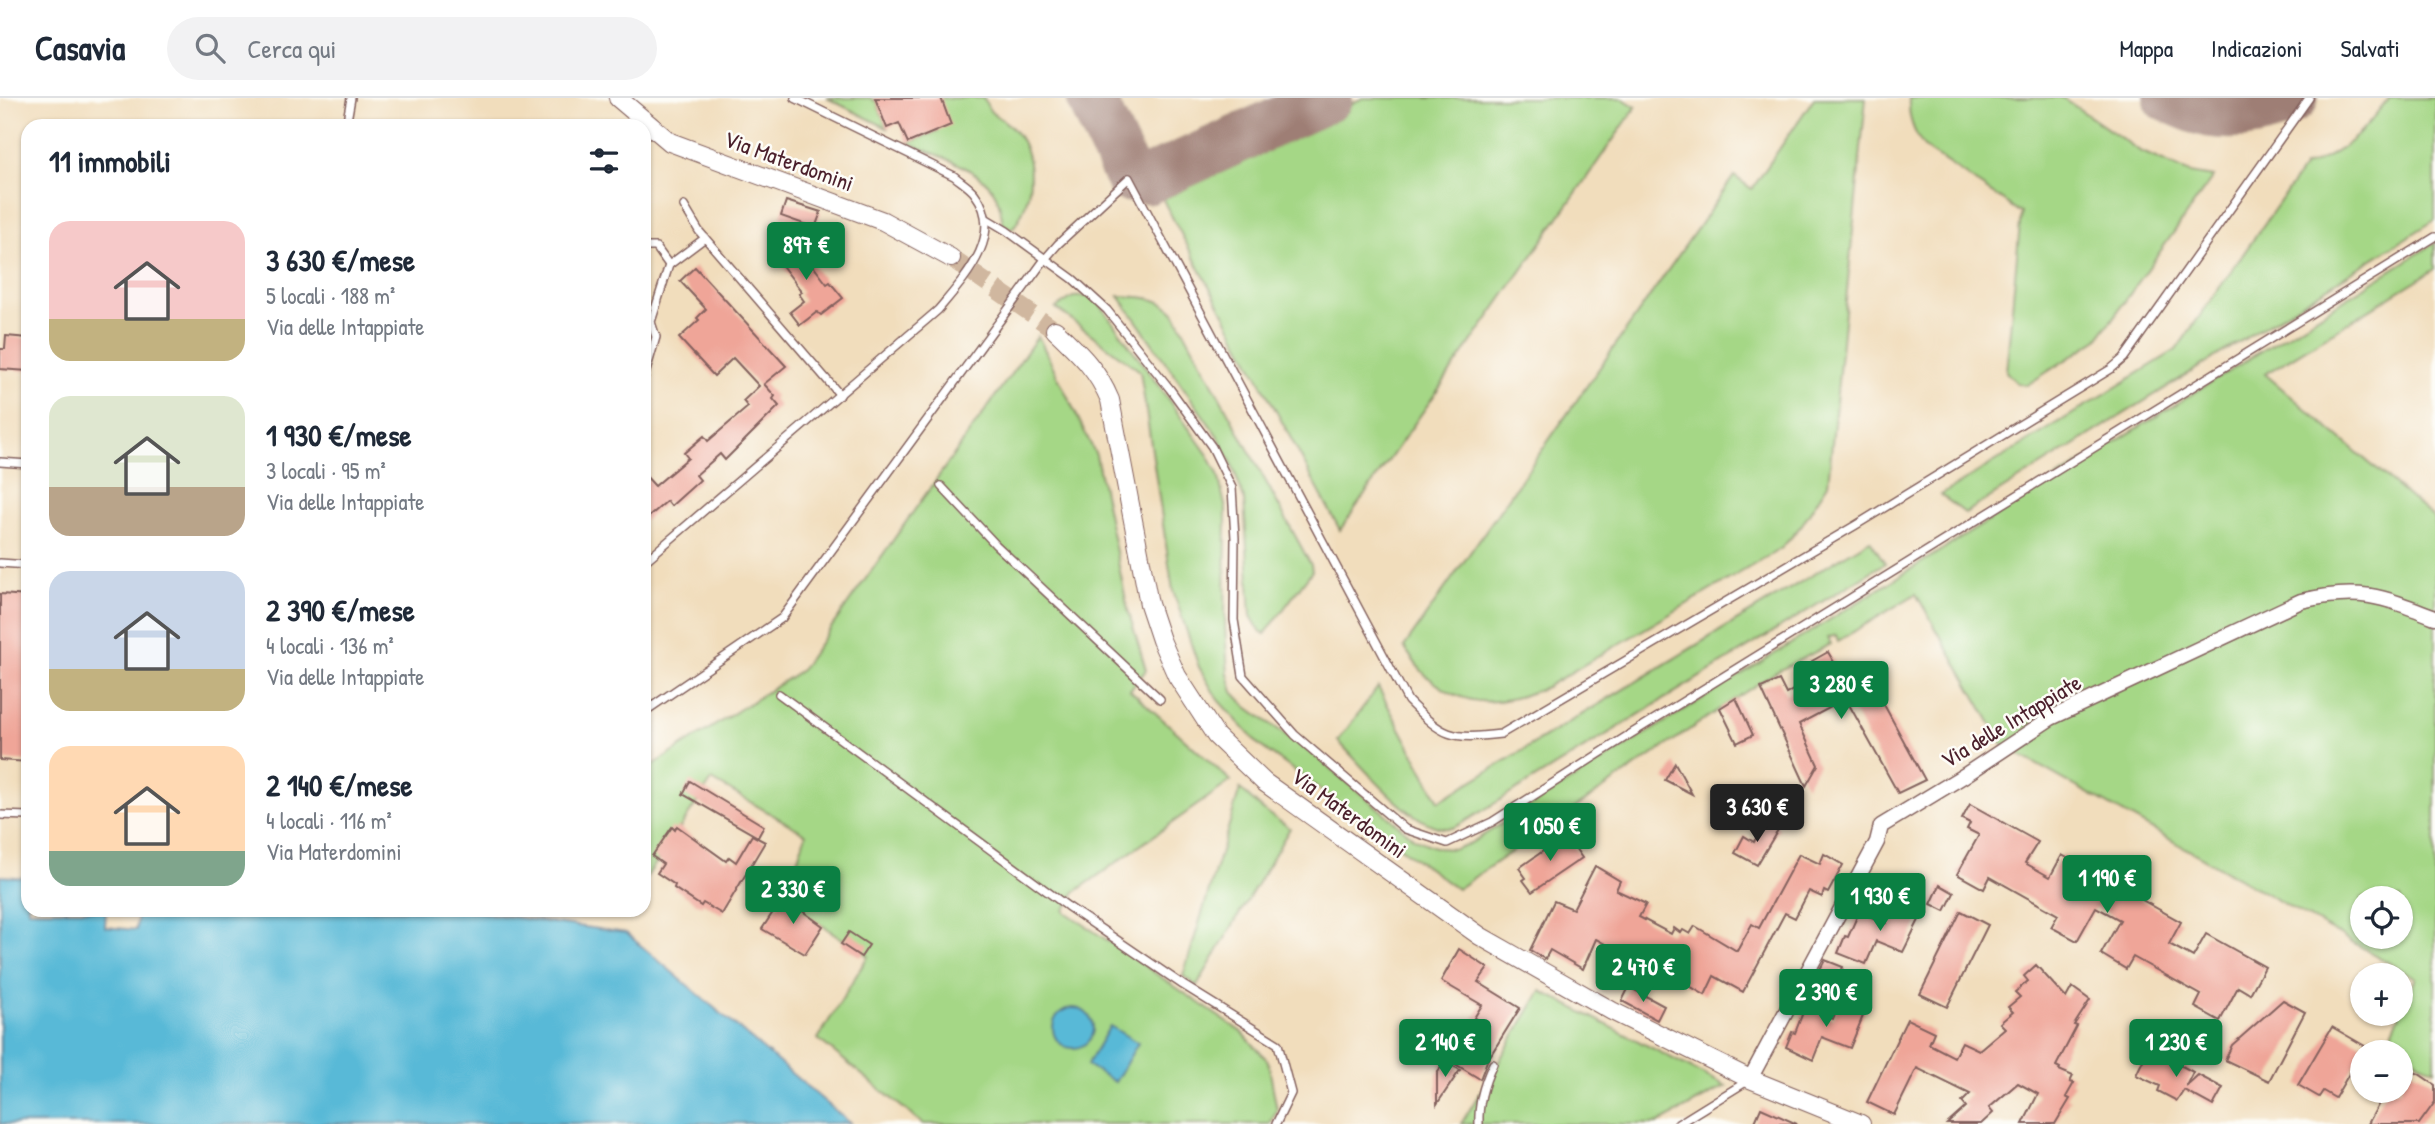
<!DOCTYPE html>
<html lang="it">
<head>
<meta charset="utf-8">
<style>
	body { margin:0; font-family:"Patrick Hand",sans-serif; background:#f2f2f3; color:#1f2937; height:100vh; display:flex; flex-direction:column; font-size:26px; white-space:nowrap }
	* { box-sizing:border-box; margin:0 }
	p { font-size:23px; color:#747a83 }
	.icon { flex:none; width:38px; height:38px; fill:none; stroke:currentColor; stroke-width:2; stroke-linecap:round; stroke-linejoin:round }
	.map { position:relative; flex:1; overflow:hidden }
	.sheet { position:absolute; left:21px; top:21px; width:630px; height:798px; display:flex; flex-direction:column; background:#fff; border-radius:21px; box-shadow:0 2px 5px #0004 }
	.sheet>* { flex:none }
	.buttons { position:absolute; left:2350px; top:788px; display:grid; gap:14px }
	.buttons a { display:grid; place-items:center; width:63px; height:63px; border-radius:50%; background:#fff; box-shadow:0 2px 5px #0004; font-size:35px }
	.price { position:absolute; translate:-50% -60px; padding:0 16px; border-radius:7px; background:#0b8043; color:#fff; font-size:23px; line-height:46px; filter:drop-shadow(0 2px 4px #0008) }
	.price::after { content:''; position:absolute; left:50%; top:42px; width:21px; height:16px; margin-left:-10px; background:inherit; clip-path:polygon(0 0,100% 0,50% 100%) }
	.price.on { background:#222; color:#fff }
	ul { padding:0; list-style:none }
	li { display:flex; align-items:center; gap:21px; height:175px; padding:0 28px }
	li span { display:grid; place-items:center; flex:none; width:196px; height:140px; border-radius:21px; color:#555 }
	li>.icon { margin-inline-start:auto }
	span .icon { width:84px; height:84px; fill:#fffc; stroke-width:1 }
	li b { font-size:30px }
	h2 { display:flex; justify-content:space-between; align-items:center; height:84px; padding:0 28px; font-size:30px }
	header { display:flex; align-items:center; gap:42px; box-sizing:border-box; height:98px; padding:0 35px; background:#fff; border-bottom:2px solid #e0e1e3 }
	header strong { font-size:33px }
	nav { display:flex; gap:38px; margin-inline-start:auto; font-size:24px }
	.search { width:490px; height:63px; background:#f2f2f3; display:flex; align-items:center; gap:18px; box-sizing:border-box; padding:0 24px; border-radius:38px; color:#747a83; font-size:26px }
	.map>svg:first-child { display:block }
	.green { fill:#a5d786; stroke:#787b58; stroke-width:2; fill-rule:evenodd }
	.water { fill:#59b9d7; stroke:#526c81; stroke-width:2 }
	.lines { fill:none; stroke-linecap:round; stroke-linejoin:round }
	.taxiway { stroke:#9e7e74; stroke-width:49 }
	.building { fill:#efa598 }
	.tertiary-tunnel { stroke:#d0b79f; stroke-width:18; stroke-dasharray:18 9; stroke-linecap:butt }
	.service-casing { stroke:#84625e; stroke-width:10 }
	.minor-casing { stroke:#84625e; stroke-width:17 }
	.tertiary-casing { stroke:#84625e; stroke-width:20 }
	.service { stroke:#fff; stroke-width:7 }
	.minor { stroke:#fff; stroke-width:14 }
	.tertiary { stroke:#fff; stroke-width:18 }
	.labels { text-anchor:middle; stroke-width:5; stroke-linejoin:round; paint-order:stroke }
	.street-label { font-size:23px; fill:#4a1f2b; stroke:#fdfcf7 }
</style>
</head>
<body>
<header>
<strong>Casavia</strong>
<div class="search"><svg class="icon" aria-label="search" viewBox="0 0 24 24"><circle cx="10" cy="10" r="6"/><path d="M15 15l6 6"/></svg>Cerca qui</div>
<nav><a>Mappa</a><a>Indicazioni</a><a>Salvati</a></nav>
</header>
<div class="map">
<svg width="2435" height="1026" viewBox="0 0 2435 1026">
	<rect width="100%" height="100%" fill="#fdfcf7"/>
	<filter id="ink" filterUnits="userSpaceOnUse"><feTurbulence type="fractalNoise" baseFrequency=".0143" numOctaves="2"/><feDisplacementMap in="SourceGraphic" scale="14" xChannelSelector="R" yChannelSelector="G"/><feConvolveMatrix kernelMatrix="1 2 1 2 8 2 1 2 1" color-interpolation-filters="sRGB"/></filter>
	<filter id="wash" filterUnits="userSpaceOnUse"><feTurbulence type="fractalNoise" baseFrequency=".00686" numOctaves="4" result="noise"/><feDisplacementMap in="SourceGraphic" scale="28" xChannelSelector="R" yChannelSelector="G"/><feGaussianBlur stdDeviation="1.57" result="paint"/><feColorMatrix in="noise" values="0 0 0 0 0 0 0 0 0 0 0 0 0 0 0 0 0 1.4 0 .05"/><feComposite in="paint" operator="in"/></filter>
	<g filter="url(#wash)">
		<rect width="100%" height="100%" fill="#f1ddbc"/>
		<g class="green">
			<polygon points="827,0 870,0 877,4 887,30"/>
			<path d="M941 0H984C993 23 994 13 1009 27 1038 53 1035 103 1012 131L1003 126C1001 115 1000 103 994 94 980 70 933 56 908 45L938 33 930 11Z"/>
			<polygon points="1363,0 1622,0 1636,9 1340,432 1164,104 1168,90"/>
			<path d="M1814 0H1866L1828 386 1801 428 1782 450 1546 589C1502 608 1466 612 1428 579 1419 572 1411 559 1404 549L1734 78 1752 91Z"/>
			<path d="M1909 0H2063L2140 53 2190 75 2213 79 2098 241 2027 287 2017 285 2006 274 2021 115 1924 49C1913 33 1908 20 1909 0Z"/>
			<path d="M2389 0H2435V122L1965 415 1941 397 2176 252 2304 69C2344 55 2364 34 2389 0Z"/>
			<path d="M2435 145V171L2265 276 2435 421V972L2387 946 2416 880 2004 648 1916 496 1838 543 1836 537 1828 540 1831 546 1776 574 1721 610 1457 791 1259 647 1218 602 1199 569 1173 493 1140 273 1056 210 1073 199 1094 198 1208 357 1218 376 1226 412 1225 529 1228 576 1233 594 1247 609 1322 663 1415 741 1437 750 1455 751 1469 746ZM2362 800H2401V838H2362Z"/>
			<path d="M1119 198C1141 199 1158 198 1174 214L1311 467 1312 473 1265 536 1261 535 1251 518 1244 401 1231 364 1219 340Z"/>
			<polygon points="1038,238 1096,357 1128,512 1146,572 1130,592 1231,683 1075,794 1064,813 1243,935 1268,963 1277,1012 1270,1026 923,1026 818,941 868,858 784,802 806,736 712,682 644,783 644,673 801,572"/>
			<path d="M1870 442 1885 465 1471 720C1465 723 1458 728 1452 730 1416 736 1361 666 1338 643L1378 589 1439 703Z"/>
			<polygon points="1240,691 1264,713 1290,730 1197,888 1183,878"/>
			<polygon points="1541,893 1726,988 1657,1026 1461,1026"/>
		</g>
		<g class="water">
			<polygon points="0,778 28,780 28,812 106,812 105,829 136,832 138,812 465,812 626,835 850,1025 0,1026"/>
			<circle cx="1073" cy="930" r="20"/>
			<polygon points="1110,928 1138,945 1115,984 1087,967"/>
		</g>
		<g class="lines">
			<g class="taxiway">
				<polyline points="1091,0 1129,80 1148,82 1328,0"/>
				<path d="M2168 0C2181 5 2196 13 2209 15 2238 20 2270 14 2294 0"/>
			</g>
		</g>
		<g id="blocks">
			<g class="building">
				<polygon points="875,0 941,0 951,27 908,45 899,25 887,30"/>
				<polygon points="786,103 821,114 815,130 781,118"/>
				<polygon points="790,138 827,186 830,184 843,200 821,217 817,214 800,227 790,214 804,203 799,196 802,194 771,153"/>
				<polygon points="695,169 786,268 764,286 775,298 773,301 779,308 725,362 720,356 696,377 700,382 671,408 667,403 644,423 644,376 655,388 688,360 684,355 704,338 708,343 748,309 743,303 759,288 733,260 714,278 679,240 699,222 697,220 706,211 680,183"/>
				<polygon points="6,238 28,240 28,273 0,271 0,251 5,251"/>
				<polygon points="0,496 28,498 28,664 0,662"/>
				<polygon points="1828,554 1849,590 1869,579 1925,682 1898,695 1846,601 1799,626 1818,667 1806,688 1761,590 1779,582 1786,596 1820,576 1812,563"/>
				<polygon points="1736,600 1753,637 1737,645 1720,610"/>
				<polygon points="1675,665 1692,696 1665,682"/>
				<polygon points="690,683 764,728 758,739 683,696"/>
				<polygon points="1970,706 2038,744 2025,765 2050,779 2062,757 2181,824 2169,846 2193,859 2206,836 2265,869 2250,896 2238,889 2220,923 2195,909 2201,897 2133,859 2126,871 2101,856 2120,822 2096,809 2077,843 2051,829 2058,817 1990,779 1984,791 1957,776 1979,737 1967,731 1970,725 1962,721"/>
				<polygon points="1767,723 1779,730 1757,767 1735,755 1744,738 1754,744 1755,742"/>
				<polygon points="677,728 726,763 729,759 736,764 752,737 765,744 722,816 703,805 701,808 674,790 675,787 657,775 663,766 652,758 672,729 675,732"/>
				<polygon points="1566,737 1582,760 1532,794 1523,782 1526,780 1519,770"/>
				<polygon points="1799,756 1820,766 1824,756 1843,767 1828,795 1824,793 1822,799 1809,793 1795,820 1785,815 1743,894 1714,878 1705,897 1650,865 1648,870 1596,841 1583,871 1550,852 1545,861 1530,852 1554,803 1573,811 1595,768 1620,783 1616,792 1646,806 1639,819 1671,836 1674,830 1681,835 1683,832 1690,836 1695,828 1737,853 1752,826 1759,830"/>
				<polygon points="1940,787 1954,795 1945,813 1931,806"/>
				<polygon points="783,799 823,828 805,856 762,831"/>
				<polygon points="1895,804 1922,816 1903,854 1876,843 1866,866 1838,855 1845,838 1848,839 1859,814 1886,825"/>
				<polygon points="1961,813 1988,827 1947,909 1920,896"/>
				<polygon points="849,834 869,847 861,859 841,846"/>
				<polygon points="1459,851 1488,870 1478,884 1520,910 1487,963 1480,981 1452,964 1477,922 1474,920 1482,907 1441,883"/>
				<polygon points="1825,862 1843,869 1834,889 1815,881"/>
				<polygon points="2036,867 2066,900 2072,889 2090,902 2074,927 2077,928 2056,968 2060,970 2059,972 2073,978 2070,984 2074,985 2066,999 2070,1001 2055,1026 2023,1026 2038,996 2018,985 1989,1010 1993,1015 1981,1026 1947,1026 1966,1009 1962,1004 1970,996 1917,970 1894,1017 1867,1004 1907,921 1934,934 1929,946 1954,959 1962,944 1979,952 2005,930 2000,925 2013,914 2008,909 2020,899 2015,894 2028,883 2024,878"/>
				<polygon points="1629,889 1664,908 1657,922 1622,903"/>
				<polygon points="1841,900 1858,906 1857,910 1865,913 1850,950 1822,939 1813,962 1786,949 1792,934 1795,935 1805,909 1833,921"/>
				<polygon points="2283,902 2305,914 2269,983 2225,962 2232,947"/>
				<polygon points="2332,929 2365,948 2335,1000 2323,993 2319,999 2298,987"/>
				<polygon points="2149,950 2193,974 2186,988 2198,977 2223,990 2213,1008 2184,992 2177,1003 2158,993 2160,988 2136,977"/>
				<polygon points="1444,963 1460,972 1437,1006 1437,976"/>
				<polygon points="2401,969 2419,976 2435,987 2435,1004 2419,1026 2368,1026 2386,992 2401,992"/>
				<polygon points="1761,1010 1797,1026 1754,1026"/>
			</g>
		</g>
	</g>
	<g filter="url(#ink)">
		<use href="#blocks" fill-opacity="0" stroke="#84625e" stroke-width="2"/>
		<g class="lines">
			<polyline class="tertiary-tunnel" points="951,160 1055,232"/>
			<g class="service-casing">
				<g id="service">
					<polyline points="346,28 351,0"/>
					<polyline points="684,108 699,133 840,297"/>
					<polyline points="987,121 1007,133 1073,181 1107,212 1170,291 1212,349 1232,390 1235,440 1234,522 1243,578 1295,637 1405,731 1447,745 1492,724 1624,640 2435,139"/>
					<polyline points="644,149 656,149 669,167"/>
					<polyline points="644,280 656,239 651,224 669,167 705,140"/>
					<polyline points="0,364 28,366"/>
					<polyline points="941,388 996,447 1160,601"/>
					<path d="M644 464 938 212C964 181 1006 137 975 96 970 89 961 84 954 78L795 0"/>
					<polyline points="0,465 28,467"/>
					<polyline points="779,596 1067,808 1183,887 1278,946 1291,995 1276,1026"/>
					<path d="M644 614 782 520 1045 161 1058 146 1129 80 1408 603C1444 639 1450 642 1501 636L1856 427 2111 271 2124 260 2309 0"/>
					<polyline points="0,717 28,718"/>
					<path d="M1479 1026C1478 1005 1484 985 1493 966"/>
					<polyline points="1678,1026 1749,982"/>
				</g>
			</g>
			<g class="minor-casing">
				<path id="minor" d="M1750 981 1877 744 1881 728 1965 677 2051 620 2301 503C2359 489 2381 498 2435 519"/>
			</g>
			<g class="tertiary-casing">
				<g id="tertiary">
					<polyline points="618,0 670,44 883,123 951,160"/>
					<path d="M1055 232C1079 255 1097 271 1110 302L1149 506 1161 542 1177 578 1216 638 1264 684 1480 838 1612 913 1750 981 1861 1026"/>
				</g>
			</g>
			<use href="#service" class="service"/>
			<use href="#minor" class="minor"/>
			<use href="#tertiary" class="tertiary"/>
		</g>
	</g>
	<g class="labels">
		<g class="street-label">
			<text transform="translate(789 63) rotate(20)" y="8">Via Materdomini</text>
			<text transform="translate(2011 623) rotate(-31)" y="8">Via delle Intappiate</text>
			<text transform="translate(1349 715) rotate(36)" y="8">Via Materdomini</text>
		</g>
	</g>
</svg>
<div class="buttons">
<a><svg class="icon" aria-label="locate" viewBox="0 0 24 24"><circle cx="12" cy="12" r="6"/><path d="M12 2v4M12 18v4M2 12h4M18 12h4"/></svg></a>
<a>+</a>
<a>−</a>
</div>
<b class="price" style="left:806px;top:184px">897 €</b>
<b class="price" style="left:1841px;top:623px">3 280 €</b>
<b class="price on" style="left:1757px;top:746px">3 630 €</b>
<b class="price" style="left:1550px;top:765px">1 050 €</b>
<b class="price" style="left:2107px;top:817px">1 190 €</b>
<b class="price" style="left:793px;top:828px">2 330 €</b>
<b class="price" style="left:1880px;top:835px">1 930 €</b>
<b class="price" style="left:1643px;top:906px">2 470 €</b>
<b class="price" style="left:1826px;top:931px">2 390 €</b>
<b class="price" style="left:1445px;top:981px">2 140 €</b>
<b class="price" style="left:2176px;top:981px">1 230 €</b>
<section class="sheet">
<h2>11 immobili<svg class="icon" aria-label="filters" viewBox="0 0 24 24"><path d="M4 7h16M4 17h16"/><circle cx="9" cy="7" r="2"/><circle cx="15" cy="17" r="2"/></svg></h2>
<ul>
<li><span style="background:linear-gradient(#f6c9c9 70%,#c2b280 0)"><svg class="icon" aria-label="home" viewBox="0 0 24 24"><path d="M3 11l9-7 9 7M6 9v11h12V9"/></svg></span><div><b>3 630 €/mese</b><p>5 locali · 188 m²</p><p>Via delle Intappiate</p></div></li>
<li><span style="background:linear-gradient(#dfe7d0 65%,#b9a48a 0)"><svg class="icon" aria-label="home" viewBox="0 0 24 24"><path d="M3 11l9-7 9 7M6 9v11h12V9"/></svg></span><div><b>1 930 €/mese</b><p>3 locali · 95 m²</p><p>Via delle Intappiate</p></div></li>
<li><span style="background:linear-gradient(#c9d6e8 70%,#c2b280 0)"><svg class="icon" aria-label="home" viewBox="0 0 24 24"><path d="M3 11l9-7 9 7M6 9v11h12V9"/></svg></span><div><b>2 390 €/mese</b><p>4 locali · 136 m²</p><p>Via delle Intappiate</p></div></li>
<li><span style="background:linear-gradient(#ffd9b3 75%,#7fa58c 0)"><svg class="icon" aria-label="home" viewBox="0 0 24 24"><path d="M3 11l9-7 9 7M6 9v11h12V9"/></svg></span><div><b>2 140 €/mese</b><p>4 locali · 116 m²</p><p>Via Materdomini</p></div></li>
</ul>
</section>
</div>
</body>
</html>
